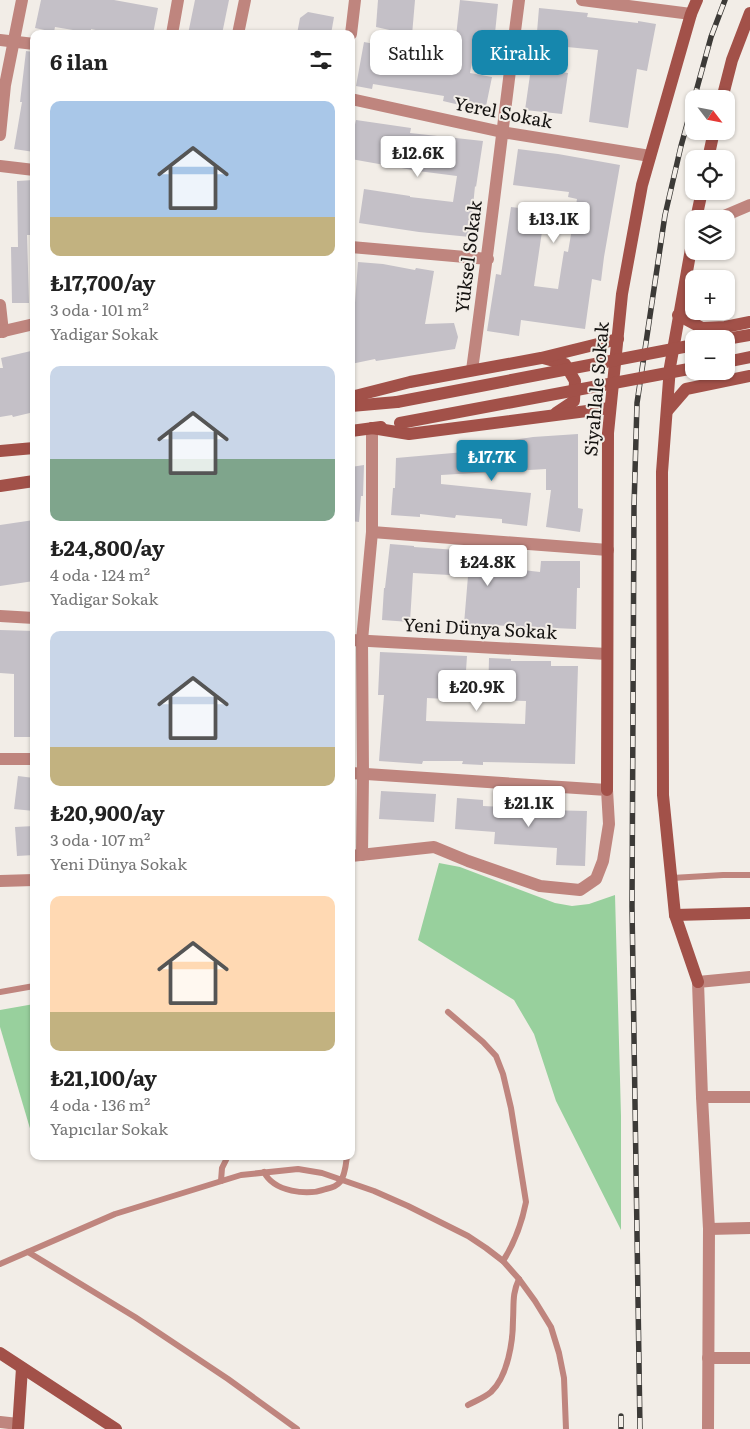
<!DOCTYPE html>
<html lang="tr">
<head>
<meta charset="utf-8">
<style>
	body { margin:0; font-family:Literata,serif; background:#f2f2f2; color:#222; height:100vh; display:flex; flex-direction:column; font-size:19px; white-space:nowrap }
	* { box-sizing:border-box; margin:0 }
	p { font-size:16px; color:#767676 }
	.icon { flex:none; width:28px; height:28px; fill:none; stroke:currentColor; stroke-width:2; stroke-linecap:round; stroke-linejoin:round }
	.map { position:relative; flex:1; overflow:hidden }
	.sheet { position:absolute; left:30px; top:30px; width:325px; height:1130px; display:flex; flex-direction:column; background:#fff; border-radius:10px; box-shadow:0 1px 4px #0004 }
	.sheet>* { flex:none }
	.guide { position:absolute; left:370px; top:30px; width:305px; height:45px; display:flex; gap:10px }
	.needle { width:32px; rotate:122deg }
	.fabs { position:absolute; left:685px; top:90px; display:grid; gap:10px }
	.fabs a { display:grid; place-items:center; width:50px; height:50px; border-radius:10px; background:#fff; box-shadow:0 1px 4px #0004; font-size:25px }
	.price { position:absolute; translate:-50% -42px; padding:0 11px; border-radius:5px; background:#fff; color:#222; font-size:16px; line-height:32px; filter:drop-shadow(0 1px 2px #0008) }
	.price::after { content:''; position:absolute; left:50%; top:30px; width:15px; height:11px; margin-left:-8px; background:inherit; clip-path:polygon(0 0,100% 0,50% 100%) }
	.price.selected { background:#1687ad; color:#fff }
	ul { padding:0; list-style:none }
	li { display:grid; align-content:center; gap:10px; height:265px; padding:0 20px }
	li span { display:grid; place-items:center; height:155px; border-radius:10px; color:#555 }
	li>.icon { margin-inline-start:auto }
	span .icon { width:90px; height:90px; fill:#fffc; stroke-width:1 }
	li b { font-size:21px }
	h2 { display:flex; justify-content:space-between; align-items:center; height:60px; padding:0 20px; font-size:21px }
	.chip { padding:0 18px; border-radius:10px; background:#fff; box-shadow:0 1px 4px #0004; font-size:18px; line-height:45px }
	.chip.selected { background:#1687ad; color:#fff }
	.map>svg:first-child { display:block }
	.green { fill:#98d09d }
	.building { fill:#c4c0c7 }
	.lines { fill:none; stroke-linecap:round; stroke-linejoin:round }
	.lane { stroke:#bf857e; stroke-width:6 }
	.street { stroke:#bf857e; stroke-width:12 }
	.secondary { stroke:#a25149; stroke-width:12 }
	.rail-casing { stroke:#3c3a37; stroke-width:5.5 }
	.rail { stroke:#f2ede7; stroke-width:4; stroke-dasharray:11; stroke-linecap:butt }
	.secondary-bridge { stroke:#a25149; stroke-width:12 }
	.labels { text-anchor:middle; stroke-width:4; stroke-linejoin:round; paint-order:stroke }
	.street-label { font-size:18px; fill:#151311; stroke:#f2ede7 }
</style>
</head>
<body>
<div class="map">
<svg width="750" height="1429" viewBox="0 0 750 1429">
	<rect width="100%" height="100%" fill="#f2ede7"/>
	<g class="green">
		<polygon points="439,863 460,867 555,903 572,906 589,904 615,895 621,1116 621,1230 556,1101 534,1034 514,1000 418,940"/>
		<polygon points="34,1004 34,1142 0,1027 0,1010"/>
	</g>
	<g class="building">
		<polygon points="41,0 114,0 158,8 153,34 114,34 91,29 91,33 55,27 54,32 35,28"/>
		<polygon points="195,0 229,0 222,34 188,34"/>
		<polygon points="378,0 415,0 412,35 376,27"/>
		<polygon points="460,0 498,4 494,43 476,41 470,73 492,77 485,111 443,101 444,96 373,84 372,89 356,86 364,42 380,45 379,50 450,62 452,54 454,55"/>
		<polygon points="539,8 588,13 587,17 638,23 638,21 656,24 647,71 637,69 628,128 589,122 598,50 536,44"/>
		<polygon points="308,12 334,17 331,34 297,34 300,18"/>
		<polygon points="26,51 34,52 34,152 14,149 22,102 20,102"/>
		<polygon points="531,68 568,73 562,114 525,110"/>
		<polygon points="356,120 411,128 410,133 483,141 476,187 475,186 470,237 419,232 359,223 364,189 410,196 410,197 453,202 457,176 418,171 351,159 351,142"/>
		<polygon points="518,149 558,154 620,165 604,257 601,281 592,279 585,329 521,320 519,336 487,331 496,274 501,275 511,207 545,211 534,286 558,289 564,251 568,252 577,199 568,197 569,192 513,185"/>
		<polygon points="34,180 34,235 27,235 29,303 12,303 11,247 18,247 17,181"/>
		<polygon points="358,262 383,264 415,270 416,268 434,271 425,324 454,323 458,337 455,349 376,361 375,359 351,364 351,330 353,330"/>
		<polygon points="31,351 34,363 34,412 13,417 12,415 0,417 0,368 3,368 1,358"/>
		<polygon points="578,434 578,508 583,509 580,532 546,527 551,490 546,490 546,469 441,475 441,484 531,493 527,526 502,523 502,519 456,515 455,518 420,514 420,517 391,515 393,488 395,488 396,458 476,451 474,446 533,437"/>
		<polygon points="364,465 363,496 361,496 359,522 351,521 351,467"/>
		<polygon points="34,520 34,581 0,586 0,525"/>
		<polygon points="390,544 414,546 414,547 457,550 457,552 510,558 510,556 524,557 523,570 540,572 541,561 580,561 580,588 577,588 576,629 464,624 468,576 413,573 410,622 382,620 384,588 385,588"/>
		<polygon points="0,630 34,631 34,670 32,690 34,690 34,737 14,737 14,674 0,673"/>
		<polygon points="380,652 467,656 464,700 427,698 426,721 525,724 526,701 488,700 489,658 511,659 511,661 551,661 551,666 578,666 575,764 483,762 483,765 462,764 463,761 423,761 422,764 379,761 384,695 378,695"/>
		<polygon points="18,776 34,778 34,811 14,809"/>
		<polygon points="381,791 436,794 434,822 379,819"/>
		<polygon points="457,798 483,800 483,806 543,809 543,810 587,811 585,866 556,865 557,848 494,844 495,832 455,829"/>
		<polygon points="34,826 34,855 17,856 15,827"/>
	</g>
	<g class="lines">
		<g class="lane">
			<polyline points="672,878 723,875 750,875"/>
			<polyline points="0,992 34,986"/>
			<path d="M448 1012 483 1042 496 1056 503 1074 511 1108 526 1202C522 1222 514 1244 503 1261"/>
			<path d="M264 1172C274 1192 307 1196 326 1189 331 1188 337 1186 340 1182 345 1176 346 1164 347 1156"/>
			<polyline points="221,1181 222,1168 228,1156"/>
			<polyline points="28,1252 135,1317 228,1379 297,1429"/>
			<polyline points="0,1264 115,1214 241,1175 298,1169 322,1173 374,1191 408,1206 468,1236 486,1248 503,1261 519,1279 535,1301 551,1327 559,1353 564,1378 566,1429"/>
			<path d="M468 1405C475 1401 484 1398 491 1392 508 1376 513 1341 513 1320 514 1303 512 1294 519 1279"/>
		</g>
		<g class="street">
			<polyline points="582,0 691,14"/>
			<polyline points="172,34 178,0"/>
			<polyline points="238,34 245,0"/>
			<polyline points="351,34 355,0"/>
			<polyline points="0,40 34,44"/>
			<polyline points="351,99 502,132 650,156"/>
			<polyline points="0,135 5,85 22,0"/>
			<polyline points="0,166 34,170"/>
			<polyline points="717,219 750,205"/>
			<polyline points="351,247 488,259"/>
			<polyline points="0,305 3,332"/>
			<polyline points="0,332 34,324"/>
			<path d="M472 370C489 247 503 123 519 0"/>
			<polyline points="372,532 608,550"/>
			<polyline points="0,616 34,618"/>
			<polyline points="351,640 607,654"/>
			<polyline points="0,759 34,759"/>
			<polyline points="351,773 607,790 609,824 603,861 596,879 580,890 540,886 468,861 434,847 351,856"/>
			<polyline points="362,855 363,774 362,640 372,532 372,428"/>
			<polyline points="0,881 34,880"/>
			<polyline points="702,1097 750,1097"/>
			<polyline points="709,1229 750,1228"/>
			<polyline points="708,1358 750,1358"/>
			<polyline points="0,1422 18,1424"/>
			<polyline points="708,1429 709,1229 702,1097 698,982 750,977"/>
		</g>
		<g class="secondary">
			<polyline points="722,99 732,60 750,13"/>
			<polyline points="708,159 714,131"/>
			<polyline points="696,219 702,191"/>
			<polyline points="694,232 670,367 662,472 663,795 675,915 698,982"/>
			<polyline points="678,315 702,328 725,327 750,322"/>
			<polyline points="726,339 750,335"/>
			<polyline points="543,358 565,364 575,381 574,401 556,413"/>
			<polyline points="726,362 750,357"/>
			<polyline points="351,397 410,382 541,358 618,339"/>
			<polyline points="351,406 397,402"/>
			<polyline points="667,411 686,389 750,376"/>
			<polyline points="372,428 409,434 610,408"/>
			<polyline points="351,431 381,427"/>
			<polyline points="0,451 34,448"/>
			<polyline points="0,486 34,481"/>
			<polyline points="607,790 608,433 622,294 642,185 691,14 697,0"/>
			<polyline points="675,915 750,913"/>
			<polyline points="0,1353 116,1429"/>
			<polyline points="18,1429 22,1368"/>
		</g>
		<g class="rail-casing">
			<g id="rail">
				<polyline points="694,99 711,37 725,0"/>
				<polyline points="621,1416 621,1429"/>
				<polyline points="640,1429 632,907 634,507 637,403 665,215 681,146 694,99"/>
			</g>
		</g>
		<use href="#rail" class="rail"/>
		<g class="secondary-bridge">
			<polyline points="397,402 694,345"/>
			<polyline points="400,423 694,368"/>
		</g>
	</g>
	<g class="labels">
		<g class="street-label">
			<text transform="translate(503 113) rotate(11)" y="6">Yerel Sokak</text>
			<text transform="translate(469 257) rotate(-83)" y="6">Yüksel Sokak</text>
			<text transform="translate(597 389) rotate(-85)" y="6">Siyahlale Sokak</text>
			<text transform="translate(480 629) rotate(3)" y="6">Yeni Dünya Sokak</text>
		</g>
	</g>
</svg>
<div class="fabs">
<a><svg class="needle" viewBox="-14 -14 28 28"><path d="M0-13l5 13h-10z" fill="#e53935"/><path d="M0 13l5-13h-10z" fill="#767676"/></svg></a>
<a><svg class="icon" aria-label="locate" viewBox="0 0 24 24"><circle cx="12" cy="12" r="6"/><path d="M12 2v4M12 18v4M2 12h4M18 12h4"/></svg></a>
<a><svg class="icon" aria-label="layers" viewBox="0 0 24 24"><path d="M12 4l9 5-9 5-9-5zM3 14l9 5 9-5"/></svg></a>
<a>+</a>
<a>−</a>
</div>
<b class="price" style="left:418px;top:178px">₺12.6K</b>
<b class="price" style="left:554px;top:244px">₺13.1K</b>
<b class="price selected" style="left:492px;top:482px">₺17.7K</b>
<b class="price" style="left:488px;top:587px">₺24.8K</b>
<b class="price" style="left:477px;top:712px">₺20.9K</b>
<b class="price" style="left:529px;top:828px">₺21.1K</b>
<div class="guide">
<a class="chip">Satılık</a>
<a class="chip selected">Kiralık</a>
</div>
<section class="sheet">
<h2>6 ilan<svg class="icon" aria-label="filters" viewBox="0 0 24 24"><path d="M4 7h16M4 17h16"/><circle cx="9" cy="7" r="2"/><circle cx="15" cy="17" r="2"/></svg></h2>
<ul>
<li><span style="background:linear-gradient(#a9c7e8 75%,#c2b280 0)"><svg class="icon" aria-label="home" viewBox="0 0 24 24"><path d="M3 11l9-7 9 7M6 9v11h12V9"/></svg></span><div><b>₺17,700/ay</b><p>3 oda · 101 m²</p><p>Yadigar Sokak</p></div></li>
<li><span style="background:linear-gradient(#c9d6e8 60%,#7fa58c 0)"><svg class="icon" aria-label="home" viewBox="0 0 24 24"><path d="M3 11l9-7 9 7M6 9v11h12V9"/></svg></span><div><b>₺24,800/ay</b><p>4 oda · 124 m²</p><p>Yadigar Sokak</p></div></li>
<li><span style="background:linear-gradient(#c9d6e8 75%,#c2b280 0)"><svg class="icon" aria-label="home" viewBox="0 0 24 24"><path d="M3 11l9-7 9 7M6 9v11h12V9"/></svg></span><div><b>₺20,900/ay</b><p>3 oda · 107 m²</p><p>Yeni Dünya Sokak</p></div></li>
<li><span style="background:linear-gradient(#ffd9b3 75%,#c2b280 0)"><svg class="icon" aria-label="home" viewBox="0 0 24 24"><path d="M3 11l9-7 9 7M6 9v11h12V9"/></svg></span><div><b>₺21,100/ay</b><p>4 oda · 136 m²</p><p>Yapıcılar Sokak</p></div></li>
</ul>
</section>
</div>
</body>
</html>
